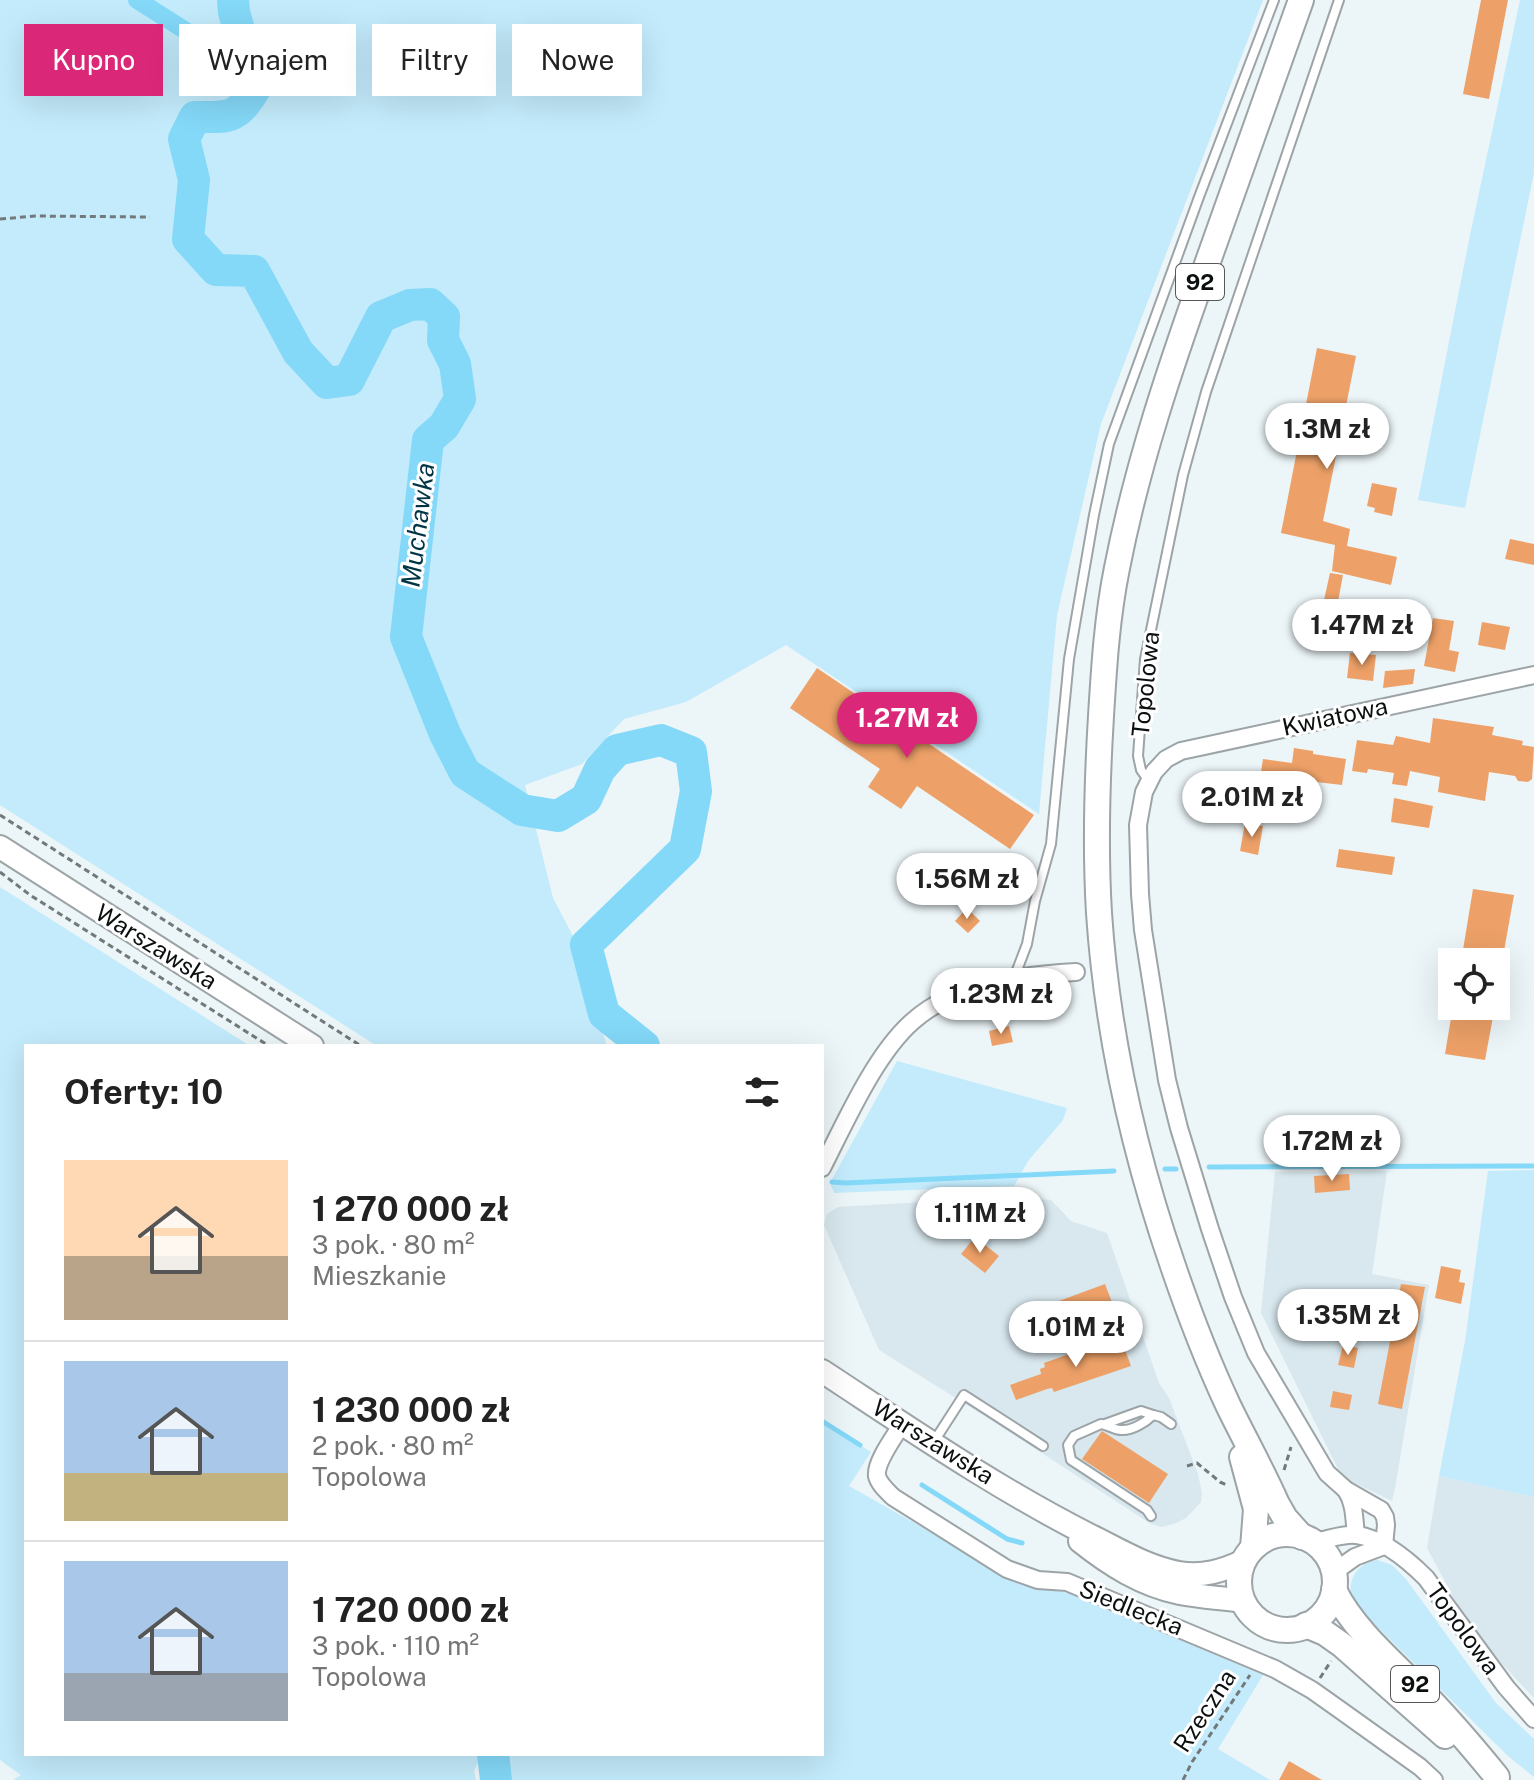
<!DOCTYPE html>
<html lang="pl">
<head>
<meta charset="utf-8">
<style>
	body { margin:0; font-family:"Public Sans",sans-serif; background:#f2f2f2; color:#222; height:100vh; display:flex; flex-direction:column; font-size:30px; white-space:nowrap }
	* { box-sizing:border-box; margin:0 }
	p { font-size:26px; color:#767676 }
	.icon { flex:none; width:44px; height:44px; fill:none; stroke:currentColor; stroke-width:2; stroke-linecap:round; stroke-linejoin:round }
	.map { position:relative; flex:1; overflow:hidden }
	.details { position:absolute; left:24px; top:1044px; width:800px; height:712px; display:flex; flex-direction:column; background:#fff; border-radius:0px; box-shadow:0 8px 32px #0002 }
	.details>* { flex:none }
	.guide { position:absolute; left:24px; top:24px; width:800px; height:72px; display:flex; gap:16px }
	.fabs { position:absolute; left:1438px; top:948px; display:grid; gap:16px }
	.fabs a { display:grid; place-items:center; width:72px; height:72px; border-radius:0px; background:#fff; box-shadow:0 8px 32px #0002; font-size:40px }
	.price { position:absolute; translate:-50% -68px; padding:0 18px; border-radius:28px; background:#fff; color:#222; font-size:26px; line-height:52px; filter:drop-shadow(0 2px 4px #0008) }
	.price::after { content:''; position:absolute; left:50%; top:48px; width:24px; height:18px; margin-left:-12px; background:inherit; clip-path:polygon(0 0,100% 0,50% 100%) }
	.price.current { background:#db2777; color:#fff }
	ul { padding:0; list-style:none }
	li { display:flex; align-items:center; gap:24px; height:200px; padding:0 40px }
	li+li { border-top:2px solid #e0e0e0 }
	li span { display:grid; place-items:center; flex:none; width:224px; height:160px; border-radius:0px; color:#555 }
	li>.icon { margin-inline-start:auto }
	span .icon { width:96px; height:96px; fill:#fffc; stroke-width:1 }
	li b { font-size:34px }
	h2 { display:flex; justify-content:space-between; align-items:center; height:96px; padding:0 40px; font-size:34px }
	.pill { padding:0 28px; border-radius:0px; background:#fff; box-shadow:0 8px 32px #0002; font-size:28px; line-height:72px }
	.pill.current { background:#db2777; color:#fff }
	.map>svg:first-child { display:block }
	.built { fill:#d8e8ee }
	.green { fill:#c3ebfb }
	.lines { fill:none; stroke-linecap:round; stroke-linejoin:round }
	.stream { stroke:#84d8f8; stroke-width:5 }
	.canal { stroke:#84d8f8; stroke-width:18 }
	.river { stroke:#84d8f8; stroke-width:32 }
	.building { fill:#eda168 }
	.service-casing { stroke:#9ca4a7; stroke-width:12 }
	.minor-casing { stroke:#9ca4a7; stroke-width:20 }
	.secondary-casing { stroke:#9ca4a7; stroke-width:26 }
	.primary-casing { stroke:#9ca4a7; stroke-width:28 }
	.path { stroke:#73797b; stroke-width:3; stroke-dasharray:6 4; stroke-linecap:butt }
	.service { stroke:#fff; stroke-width:8 }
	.minor { stroke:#fff; stroke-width:16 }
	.secondary { stroke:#fff; stroke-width:22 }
	.primary { stroke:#fff; stroke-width:24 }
	.labels { text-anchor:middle; stroke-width:6; stroke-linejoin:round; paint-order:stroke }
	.shield { fill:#fff; stroke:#555758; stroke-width:2 }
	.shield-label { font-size:22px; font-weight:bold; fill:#0c0f10 }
	.street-label { font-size:24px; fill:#0c0f10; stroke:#fff }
	.water-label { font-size:26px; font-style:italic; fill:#003545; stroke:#fff }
</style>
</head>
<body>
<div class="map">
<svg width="1534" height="1780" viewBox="0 0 1534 1780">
	<rect width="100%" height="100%" fill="#ecf5f8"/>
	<g class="built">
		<polygon points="1387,1171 1372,1274 1429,1285 1395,1488 1392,1501 1342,1477 1261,1313 1275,1172"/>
		<polygon points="1008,1197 1051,1200 1071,1221 1107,1233 1159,1383 1169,1398 1198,1474 1202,1493 1201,1502 1186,1518 1176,1523 1162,1527 1151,1524 994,1422 879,1350 824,1225 827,1214 838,1207"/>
		<polygon points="1439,1476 1534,1497 1534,1698 1472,1632 1427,1548"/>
	</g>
	<g class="green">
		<polygon points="0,0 1263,0 1101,424 1057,615 1039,814 786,645 686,702 624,719 582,764 525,785 553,898 595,978 599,1020 607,1046 377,1046 0,805"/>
		<polygon points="1520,0 1534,0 1534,173 1465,508 1418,500 1469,240"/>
		<polygon points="0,887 250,1046 26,1046 26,1754 482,1754 474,1771 476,1780 13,1780 21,1775 0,1760"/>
		<polygon points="897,1061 1067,1108 1063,1120 1028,1161 1014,1186 834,1193 830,1183"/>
		<polygon points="1534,1170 1534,1497 1439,1476 1465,1341 1488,1171"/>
		<polygon points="822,1421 871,1452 849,1486 1024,1585 1068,1593 1263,1675 1218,1749 1270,1780 503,1780 499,1754 822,1754"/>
		<path d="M1377 1560 1392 1565 1406 1579 1496 1703 1534 1739V1777L1508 1756 1353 1603C1346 1582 1355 1564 1377 1560Z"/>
	</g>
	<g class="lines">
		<g class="stream">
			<polyline points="1209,1167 1534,1166"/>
			<polyline points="1165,1169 1176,1169"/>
			<polyline points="832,1182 846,1183 1114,1171"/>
			<polyline points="822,1421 860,1445"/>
			<polyline points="922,1485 1007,1539 1022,1543"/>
		</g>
		<polyline class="canal" points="137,0 216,50 223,51 244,47"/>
		<g class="river">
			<path d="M233 0 234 12 255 89C236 120 229 117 195 117L184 139 194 180 188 239 216 270 254 271 298 352 327 383 349 380 381 317 410 305 430 304 444 317 443 340 455 364 460 399 444 426 428 440 406 637 445 734 465 773 522 810 558 816 586 799 600 769 617 750 661 740 691 752 696 791 685 849 586 945 604 1014 644 1046"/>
			<polyline points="493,1754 496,1780"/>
		</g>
	</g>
	<g class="building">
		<polygon points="1481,0 1508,0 1489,99 1463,94"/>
		<polygon points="1317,348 1356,356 1323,521 1350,529 1347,546 1397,557 1391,585 1332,571 1335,545 1281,533"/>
		<polygon points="1372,483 1397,488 1392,516 1374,512 1375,508 1367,506"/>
		<polygon points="1510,539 1534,544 1534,565 1505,559"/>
		<polygon points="1330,573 1343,575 1336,612 1322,609"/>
		<polygon points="1433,618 1454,621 1449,650 1459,652 1455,672 1424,666"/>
		<polygon points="1482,622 1510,627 1505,650 1478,645"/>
		<polygon points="1350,653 1376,655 1373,681 1347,678"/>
		<polygon points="817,668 1034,815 1010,849 917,786 901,809 868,787 880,769 790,708"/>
		<polygon points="1415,669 1413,684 1383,688 1385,671"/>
		<polygon points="1433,718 1494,727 1492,735 1523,741 1522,745 1534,747 1532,779 1528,782 1518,781 1515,776 1489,772 1485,801 1438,792 1440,777 1410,771 1407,786 1392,784 1394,773 1368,769 1367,773 1352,771 1357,740 1393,745 1396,736 1430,743"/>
		<polygon points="1294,748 1313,751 1313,754 1346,759 1342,785 1308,781 1306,792 1259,785 1263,759 1292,763"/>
		<polygon points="1394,798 1433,806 1429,828 1391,822"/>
		<polygon points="1245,823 1263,826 1258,855 1240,851"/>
		<polygon points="1339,849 1395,857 1392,875 1336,867"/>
		<polygon points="1473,889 1514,895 1502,962 1461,962"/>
		<polygon points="967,908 980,921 968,933 955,921"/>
		<polygon points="1453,1006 1495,1006 1485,1060 1445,1054"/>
		<polygon points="1009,1026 1013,1042 992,1046 989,1031"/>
		<polygon points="1349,1174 1350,1190 1315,1193 1314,1176"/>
		<polygon points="975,1237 999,1256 985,1273 961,1254"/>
		<polygon points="1441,1266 1461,1270 1459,1282 1465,1283 1461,1304 1435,1298"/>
		<polygon points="1105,1284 1113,1305 1047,1328 1040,1308"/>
		<polygon points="1401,1284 1425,1287 1402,1409 1378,1404"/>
		<polygon points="1120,1336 1131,1366 1054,1392 1052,1388 1047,1389 1016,1400 1010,1385 1041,1374 1040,1369 1045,1367 1044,1363"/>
		<polygon points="1343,1345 1358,1348 1354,1368 1338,1365"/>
		<polygon points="1333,1391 1352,1395 1349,1410 1330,1407"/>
		<polygon points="1102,1431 1168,1474 1149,1503 1082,1459"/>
		<polygon points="1289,1761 1322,1780 1279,1780"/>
	</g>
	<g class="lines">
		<g class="service-casing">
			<g id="service">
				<polyline points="1149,781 1141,770 1138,756 1145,659 1183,475 1206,392 1339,0"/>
				<polyline points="1014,978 1027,944 1035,901 1051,844 1069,659 1094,515 1109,444 1199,197 1274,0"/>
				<polyline points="1105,1424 1141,1411 1153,1415"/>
				<polyline points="933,1443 964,1395 1043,1446"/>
				<path d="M1151 1516 1147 1510 1071 1460 1068 1445 1074 1436 1101 1424C1108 1425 1115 1430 1121 1430 1132 1431 1146 1422 1153 1415L1161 1417 1171 1424"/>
			</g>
		</g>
		<g class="minor-casing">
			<g id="minor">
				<path d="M822 1168C845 1123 875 1054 913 1021 956 983 1021 975 1076 972"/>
				<path d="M902 1424C895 1436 875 1462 877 1476 879 1484 887 1491 893 1497L1007 1569 1038 1580 1067 1582 1275 1669 1312 1690 1343 1712 1420 1767 1434 1780"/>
				<path d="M1346 1490C1355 1504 1354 1519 1356 1535"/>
				<path d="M1313 1542C1327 1540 1344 1533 1357 1535 1383 1539 1408 1560 1426 1578L1506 1687 1534 1719"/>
				<polyline points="1384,1546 1386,1525 1385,1517 1381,1510 1346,1490 1327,1473 1256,1353 1233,1297 1210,1229 1179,1128 1167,1080 1143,930 1140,894 1138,825 1144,792 1154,772 1166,759 1181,751 1534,675"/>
				<polyline points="1334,1572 1355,1557 1384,1546"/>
			</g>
		</g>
		<g class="secondary-casing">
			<g id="secondary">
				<polyline points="0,847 312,1046"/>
				<path d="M822 1371C909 1428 996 1488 1089 1535 1118 1549 1146 1567 1179 1573 1203 1577 1222 1571 1244 1561"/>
				<path d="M1080 1541C1110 1565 1142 1585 1180 1593 1201 1597 1222 1598 1243 1601"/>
			</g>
		</g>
		<g class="primary-casing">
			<g id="primary">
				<path d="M1301 0C1269 89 1237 178 1206 267 1171 365 1137 465 1117 568 1107 617 1104 667 1101 716 1097 782 1095 847 1099 913 1107 1032 1134 1153 1173 1266 1189 1313 1207 1360 1228 1405 1244 1438 1262 1470 1277 1504L1285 1518 1302 1537"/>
				<polyline points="1242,1457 1256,1509 1253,1548"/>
				<circle cx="1287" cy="1582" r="48"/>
				<path d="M1334 1590C1354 1631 1396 1665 1428 1698 1452 1723 1475 1750 1497 1777"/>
				<polyline points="1306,1625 1325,1633 1342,1645 1445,1736"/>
			</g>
		</g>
		<g class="path">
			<polyline points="0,219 35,216 150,217"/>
			<polyline points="0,815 361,1046"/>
			<polyline points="0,872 30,895 269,1046"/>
			<polyline points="1187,1466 1197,1463 1220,1482 1227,1485"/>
			<polyline points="1284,1470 1291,1447"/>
			<polyline points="1320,1678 1331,1661"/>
			<polyline points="1183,1780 1192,1762 1250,1675"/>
		</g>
		<use href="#service" class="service"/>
		<use href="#minor" class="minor"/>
		<use href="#secondary" class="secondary"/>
		<use href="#primary" class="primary"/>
	</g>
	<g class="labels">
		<g class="shield">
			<rect x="1176" y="264" width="48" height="36" rx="6"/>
			<rect x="1391" y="1666" width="48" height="36" rx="6"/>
		</g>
		<g class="shield-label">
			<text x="1200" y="290">92</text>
			<text x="1415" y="1692">92</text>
		</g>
		<g class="street-label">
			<text transform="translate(1146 684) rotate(-84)" y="8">Topolowa</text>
			<text transform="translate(1335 717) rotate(-12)" y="8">Kwiatowa</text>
			<text transform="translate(156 947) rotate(32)" y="8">Warszawska</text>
			<text transform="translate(933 1442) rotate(32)" y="8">Warszawska</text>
			<text transform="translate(1131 1608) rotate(22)" y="8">Siedlecka</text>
			<text transform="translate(1463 1629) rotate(54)" y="8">Topolowa</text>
			<text transform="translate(1205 1711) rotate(-57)" y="8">Rzeczna</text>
		</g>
		<g class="water-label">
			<text transform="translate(418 525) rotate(-83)" y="9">Muchawka</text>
		</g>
	</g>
</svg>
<div class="fabs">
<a><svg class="icon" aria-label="locate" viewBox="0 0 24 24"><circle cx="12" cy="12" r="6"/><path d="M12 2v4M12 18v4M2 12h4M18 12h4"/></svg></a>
</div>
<b class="price" style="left:1327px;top:471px">1.3M zł</b>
<b class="price" style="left:1362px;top:667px">1.47M zł</b>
<b class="price current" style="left:907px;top:760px">1.27M zł</b>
<b class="price" style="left:1252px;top:839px">2.01M zł</b>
<b class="price" style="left:967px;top:921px">1.56M zł</b>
<b class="price" style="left:1001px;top:1036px">1.23M zł</b>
<b class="price" style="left:1332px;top:1183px">1.72M zł</b>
<b class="price" style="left:980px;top:1255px">1.11M zł</b>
<b class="price" style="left:1348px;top:1357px">1.35M zł</b>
<b class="price" style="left:1076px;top:1369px">1.01M zł</b>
<div class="guide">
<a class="pill current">Kupno</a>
<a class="pill">Wynajem</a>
<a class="pill">Filtry</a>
<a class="pill">Nowe</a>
</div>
<section class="details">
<h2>Oferty: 10<svg class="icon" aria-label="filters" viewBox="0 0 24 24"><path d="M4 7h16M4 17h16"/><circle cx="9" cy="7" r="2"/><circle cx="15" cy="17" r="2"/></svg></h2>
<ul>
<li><span style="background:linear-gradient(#ffd9b3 60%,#b9a48a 0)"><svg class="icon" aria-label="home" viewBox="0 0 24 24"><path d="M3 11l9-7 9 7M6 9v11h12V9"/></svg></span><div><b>1 270 000 zł</b><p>3 pok. · 80 m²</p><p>Mieszkanie</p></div></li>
<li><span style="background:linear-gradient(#a9c7e8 70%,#c2b280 0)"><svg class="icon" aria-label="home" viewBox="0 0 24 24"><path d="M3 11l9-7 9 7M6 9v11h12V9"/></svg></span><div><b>1 230 000 zł</b><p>2 pok. · 80 m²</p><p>Topolowa</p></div></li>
<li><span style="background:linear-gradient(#a9c7e8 70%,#9aa5b1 0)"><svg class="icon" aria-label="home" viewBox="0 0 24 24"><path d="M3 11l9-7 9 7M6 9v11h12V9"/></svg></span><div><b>1 720 000 zł</b><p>3 pok. · 110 m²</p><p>Topolowa</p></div></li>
</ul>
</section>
</div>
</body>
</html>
